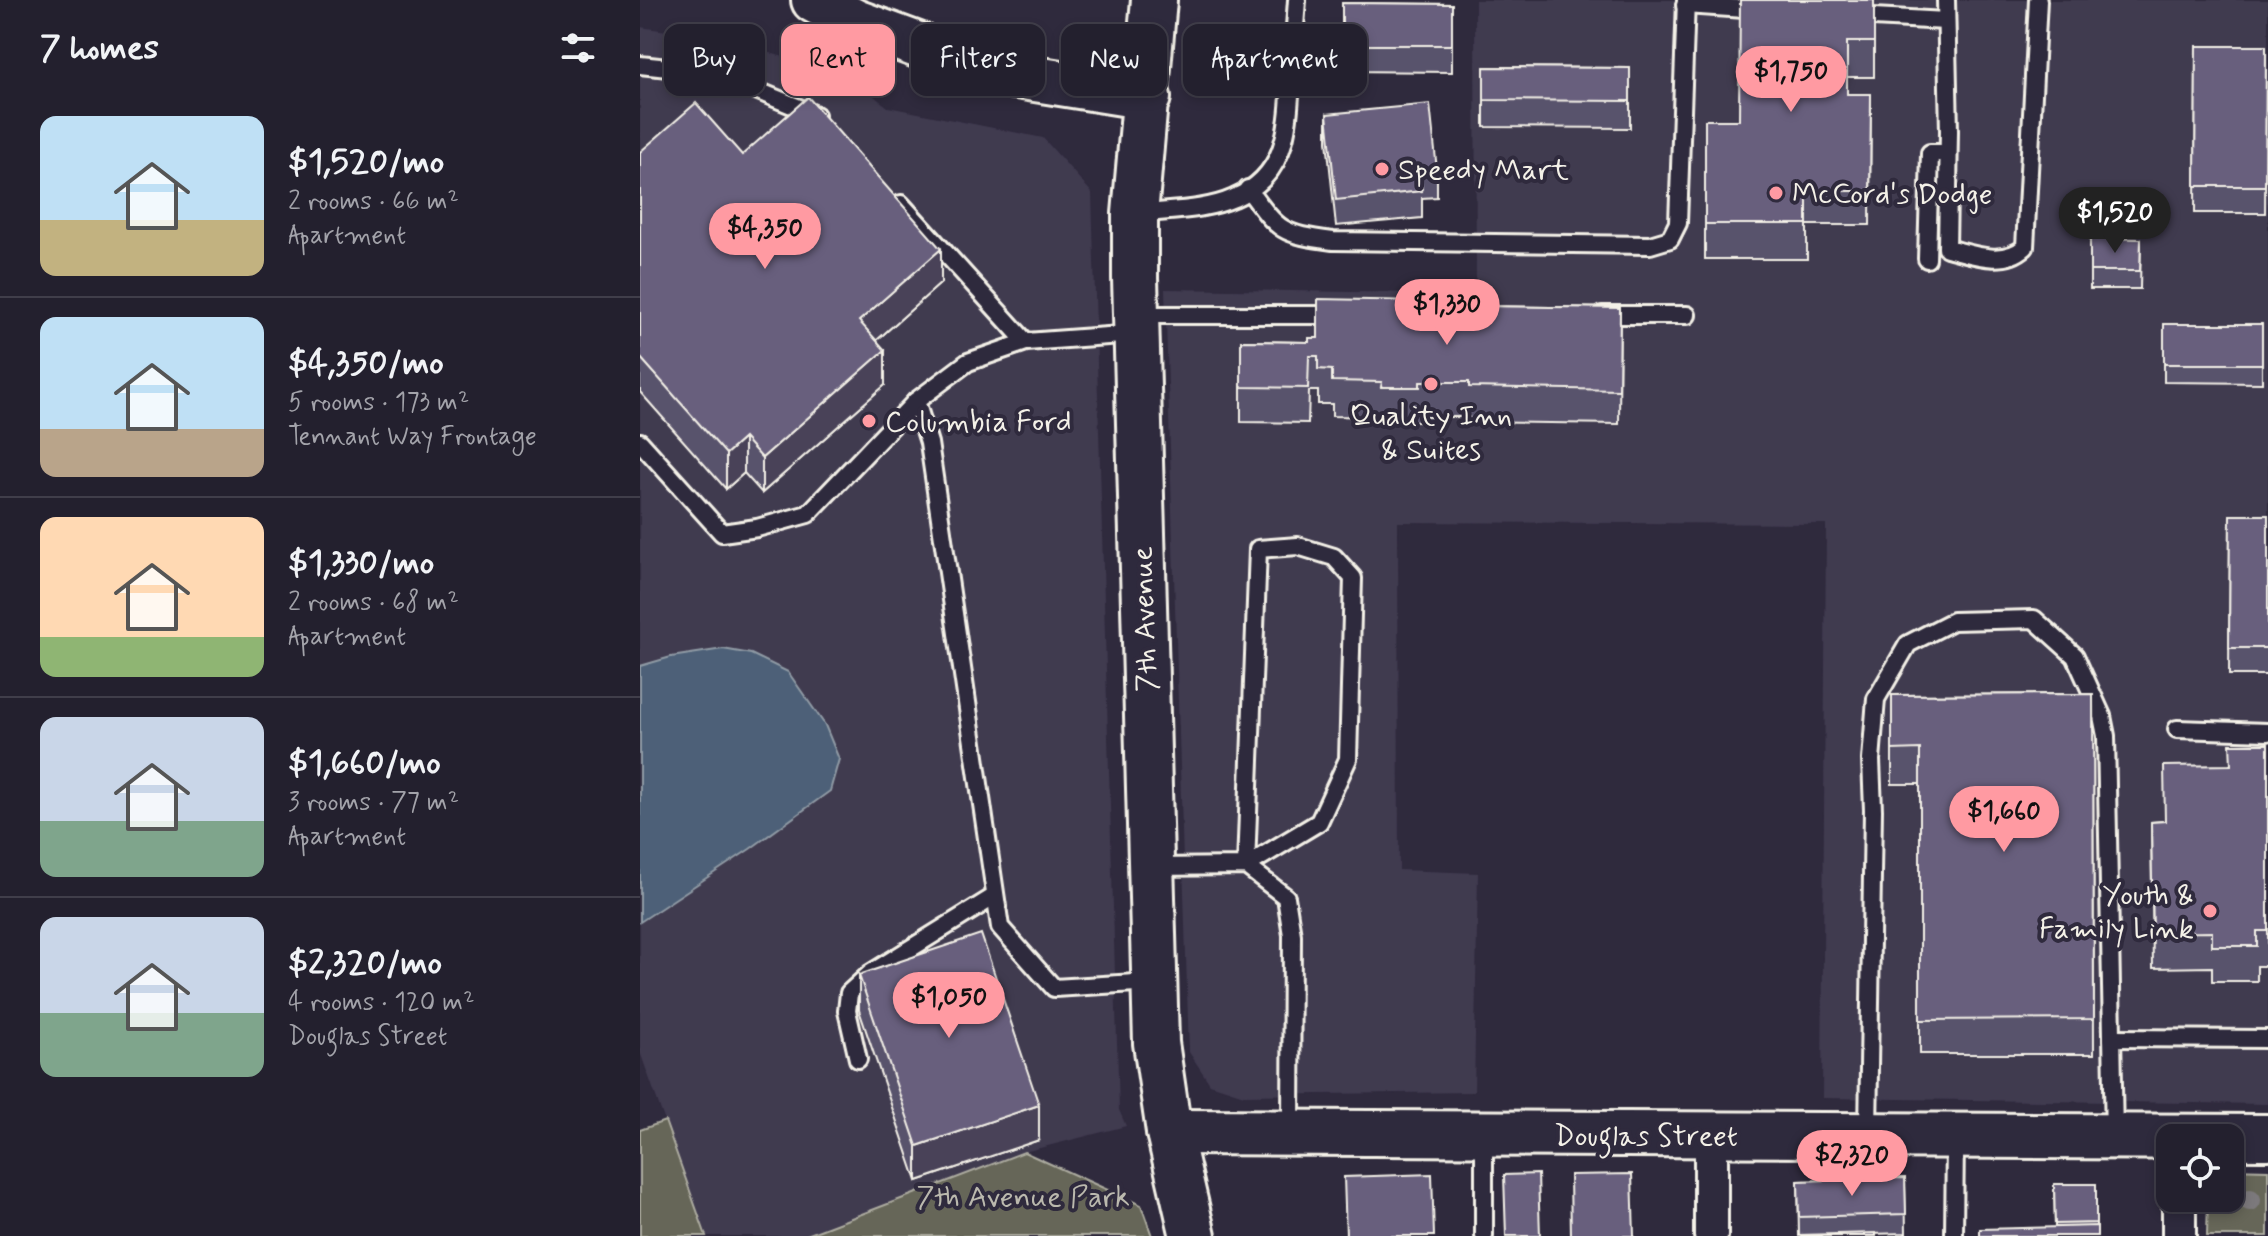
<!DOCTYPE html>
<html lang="en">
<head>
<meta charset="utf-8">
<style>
	body { margin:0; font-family:Mynerve,sans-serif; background:#2f2d3a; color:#f1f3f6; height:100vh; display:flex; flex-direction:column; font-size:30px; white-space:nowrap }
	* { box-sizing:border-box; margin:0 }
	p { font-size:26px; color:#a3a3aa }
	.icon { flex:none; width:44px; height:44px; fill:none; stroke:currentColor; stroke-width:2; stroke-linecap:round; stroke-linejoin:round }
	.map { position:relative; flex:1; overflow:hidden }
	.details { display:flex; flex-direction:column; background:#23202e; width:640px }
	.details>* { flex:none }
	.banner { position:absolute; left:24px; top:24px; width:760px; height:72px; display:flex; gap:16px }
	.fabs { position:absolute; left:1516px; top:1124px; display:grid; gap:16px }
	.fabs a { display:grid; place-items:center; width:88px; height:88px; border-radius:16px; background:#23202e; box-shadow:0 4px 12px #0003,0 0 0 2px #403e4a; font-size:40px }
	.price { position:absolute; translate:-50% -68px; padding:0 18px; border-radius:28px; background:#ff9aa2; color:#111; font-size:26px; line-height:52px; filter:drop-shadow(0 2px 4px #0008) }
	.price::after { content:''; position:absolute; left:50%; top:48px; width:24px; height:18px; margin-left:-12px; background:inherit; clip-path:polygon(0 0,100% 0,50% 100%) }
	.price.current { background:#222; color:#fff }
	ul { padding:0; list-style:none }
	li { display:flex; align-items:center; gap:24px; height:200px; padding:0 40px }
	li+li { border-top:2px solid #403e4a }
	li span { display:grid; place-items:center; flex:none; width:224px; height:160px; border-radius:16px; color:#555 }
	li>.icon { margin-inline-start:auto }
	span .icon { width:96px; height:96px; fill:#fffc; stroke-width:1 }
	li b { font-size:34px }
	h2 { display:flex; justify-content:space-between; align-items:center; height:96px; padding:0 40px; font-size:34px }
	.tag { padding:0 28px; border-radius:16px; background:#23202e; box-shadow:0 4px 12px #0003,0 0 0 2px #403e4a; font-size:28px; line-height:72px }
	.tag.current { background:#ff9aa2; color:#111 }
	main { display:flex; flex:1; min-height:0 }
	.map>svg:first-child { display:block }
	.built { fill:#403a50 }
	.green { fill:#666658; stroke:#adaca0; stroke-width:2 }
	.water { fill:#4d6178; stroke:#909ba5; stroke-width:2 }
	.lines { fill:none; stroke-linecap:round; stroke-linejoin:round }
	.lane-casing { stroke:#f4f1e8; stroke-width:22 }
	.street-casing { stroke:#f4f1e8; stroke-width:38 }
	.secondary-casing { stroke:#f4f1e8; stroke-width:50 }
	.lane { stroke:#2f2a3d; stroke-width:16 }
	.street { stroke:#2f2a3d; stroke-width:32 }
	.secondary { stroke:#2f2a3d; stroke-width:44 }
	.tree { fill:#7c797b }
	.wall { fill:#59526c; stroke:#f4f1e8; stroke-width:2 }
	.shaded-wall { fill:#484258; stroke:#f4f1e8; stroke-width:2 }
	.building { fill:#675f7d; stroke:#f4f1e8; stroke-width:2 }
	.poi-dot { fill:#ff9aa2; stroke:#2f2a3d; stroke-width:3 }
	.labels { text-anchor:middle; stroke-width:8; stroke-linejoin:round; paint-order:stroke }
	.poi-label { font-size:30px; fill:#f4f1e8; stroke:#2f2a3d; text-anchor:start }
	.street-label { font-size:30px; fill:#f4f1e8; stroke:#2f2a3d }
	.park-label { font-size:30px; fill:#bbb9ae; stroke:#2f2a3d }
</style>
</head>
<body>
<main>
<section class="details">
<h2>7 homes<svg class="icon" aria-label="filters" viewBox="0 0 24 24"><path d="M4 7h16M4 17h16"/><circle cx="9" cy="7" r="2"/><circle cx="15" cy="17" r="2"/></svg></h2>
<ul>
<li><span style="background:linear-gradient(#bfe0f5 65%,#c2b280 0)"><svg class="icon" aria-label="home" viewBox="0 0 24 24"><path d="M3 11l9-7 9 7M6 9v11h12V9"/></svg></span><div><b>$1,520/mo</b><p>2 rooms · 66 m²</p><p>Apartment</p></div></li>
<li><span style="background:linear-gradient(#bfe0f5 70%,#b9a48a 0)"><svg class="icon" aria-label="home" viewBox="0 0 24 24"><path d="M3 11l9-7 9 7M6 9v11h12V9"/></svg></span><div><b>$4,350/mo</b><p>5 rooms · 173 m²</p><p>Tennant Way Frontage</p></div></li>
<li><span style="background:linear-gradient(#ffd9b3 75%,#8fb573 0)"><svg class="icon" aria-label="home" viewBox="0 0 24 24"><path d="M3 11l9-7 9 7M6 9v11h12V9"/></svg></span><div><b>$1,330/mo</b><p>2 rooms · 68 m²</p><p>Apartment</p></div></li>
<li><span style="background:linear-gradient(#c9d6e8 65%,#7fa58c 0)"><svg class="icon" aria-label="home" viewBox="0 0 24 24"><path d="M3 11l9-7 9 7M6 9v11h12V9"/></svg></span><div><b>$1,660/mo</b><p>3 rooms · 77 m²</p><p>Apartment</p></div></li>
<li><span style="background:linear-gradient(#c9d6e8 60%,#7fa58c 0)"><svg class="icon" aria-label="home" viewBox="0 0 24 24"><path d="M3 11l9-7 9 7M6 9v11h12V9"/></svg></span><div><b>$2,320/mo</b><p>4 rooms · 120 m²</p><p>Douglas Street</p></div></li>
</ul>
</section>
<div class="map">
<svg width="1628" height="1236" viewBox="0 0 1628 1236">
	<rect width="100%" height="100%" fill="#2f2a3d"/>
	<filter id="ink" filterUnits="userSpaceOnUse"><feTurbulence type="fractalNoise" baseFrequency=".0125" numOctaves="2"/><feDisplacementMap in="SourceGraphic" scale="16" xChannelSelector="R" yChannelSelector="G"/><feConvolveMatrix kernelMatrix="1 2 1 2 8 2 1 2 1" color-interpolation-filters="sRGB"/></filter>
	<g filter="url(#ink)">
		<g class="built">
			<polygon points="835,0 1628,0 1628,1104 1182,1098 1186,524 758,522 759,870 838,873 834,1092 604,1095 570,1084 549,1052 525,289 836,294"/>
			<polygon points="0,27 80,39 207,75 248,107 403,138 452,193 479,1110 486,1126 384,1152 164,1236 66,1236 0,1052 0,922 110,849 190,791 83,649 31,657 0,666"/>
		</g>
		<g class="green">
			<polygon points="25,1121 66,1236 0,1236 0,1130"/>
			<polygon points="384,1152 501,1205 512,1236 164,1236"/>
			<polygon points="1590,1169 1628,1170 1628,1236 1567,1236 1568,1198 1590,1198"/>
		</g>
		<polygon class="water" points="83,649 111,654 148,672 185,725 199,759 190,791 110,849 0,922 0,666 31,657"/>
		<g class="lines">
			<g class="lane-casing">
				<g id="lane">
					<path d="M1306 0 1309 131 1307 248C1332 254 1363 267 1385 247L1398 0"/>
					<polyline points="1045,5 1120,10"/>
					<polyline points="1215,16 1306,21"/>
					<polyline points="0,65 75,73 176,115"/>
					<path d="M608 189C639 231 640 234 693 241L1010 245 1030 239 1038 223 1046 0"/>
					<polyline points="261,204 386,342"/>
					<path d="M497 214C528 210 565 211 594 198 647 176 648 128 651 80 653 53 655 27 657 0"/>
					<polyline points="1287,259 1290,153 1308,153"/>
					<polyline points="498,315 698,315"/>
					<polyline points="962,315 1047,315"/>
					<polyline points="495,334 386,342 328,362 276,401 289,443 360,927 414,988 512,982"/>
					<polyline points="0,442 82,533 117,528 168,514 276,401"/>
					<polyline points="1537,729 1628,732"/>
					<polyline points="513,867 606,866 679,822 708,759 713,578 694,557 658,546 618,549 606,866 646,897 652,935 651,1131"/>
					<polyline points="1472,1038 1628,1039"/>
					<polyline points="218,1059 207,1011 209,993 231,973 355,896"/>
					<polyline points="1228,1132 1233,810 1231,760 1236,699 1268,644 1313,621 1394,619 1435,656 1462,716 1466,736 1474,1135"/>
					<polyline points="844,1236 844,1135"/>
					<polyline points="1314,1236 1315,1138"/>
				</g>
			</g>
			<g class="street-casing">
				<g id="street">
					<polyline points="1071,1236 1071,1135"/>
					<polyline points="1539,1236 1539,1198"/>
				</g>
			</g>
			<g class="secondary-casing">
				<g id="secondary">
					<polyline points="174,0 215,22 351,72 508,97"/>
					<polyline points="514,0 495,214 495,278 516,1043 529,1132 553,1236"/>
					<polyline points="529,1132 1628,1137"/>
				</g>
			</g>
			<use href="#lane" class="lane"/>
			<use href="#street" class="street"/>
			<use href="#secondary" class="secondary"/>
		</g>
		<circle class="tree" cx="1610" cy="1200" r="11"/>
		<g class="wall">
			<polygon points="1234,0 1234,77 1207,77 1207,94 1231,94 1230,225 1167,225 1167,259 1065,259 1065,120 1099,120"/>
			<polygon points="702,3 812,4 812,72 702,71"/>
			<polygon points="1556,46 1626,46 1625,213 1555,213"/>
			<polygon points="844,67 990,68 990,128 844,127"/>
			<polygon points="687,114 797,170 797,197 782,198 782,218 696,226 687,141"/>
			<polygon points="0,152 102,155 301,283 236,341 245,385 122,493 104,473 86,489 0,392"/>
			<polygon points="1501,239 1500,289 1450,289 1450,271"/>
			<polygon points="832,306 980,308 979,424 829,422 829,417 780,417 780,422 741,421 741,417 692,416 692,404 678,404 678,391 669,391 668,423 601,422 601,341 669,342 678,338"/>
			<polygon points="1524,324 1622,324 1622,383 1524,382"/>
			<polygon points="1590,515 1628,515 1628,675 1589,675"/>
			<polygon points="1453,694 1454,1054 1280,1054 1280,784 1252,784 1252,695"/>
			<polygon points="1628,744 1628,966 1617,966 1617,981 1572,981 1572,967 1513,968 1511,822 1524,821 1590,765"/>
			<polygon points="219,975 399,1140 277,1181 219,1010"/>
			<polygon points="1265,1178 1266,1233 1159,1236 1158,1181"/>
			<polygon points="1414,1184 1456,1184 1456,1227 1415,1227"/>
		</g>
		<g class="shaded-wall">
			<polygon points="301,249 301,283 219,356 219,321"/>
			<polygon points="245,350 245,385 122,493 122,458"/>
			<polygon points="104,438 104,473 86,489 86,454"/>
			<polygon points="399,1105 399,1140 277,1181 277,1146"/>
		</g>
		<g class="building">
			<polygon points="1100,0 1234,0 1234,42 1207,42 1207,94 1231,94 1230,191 1167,191 1167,224 1065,224 1065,120 1099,120"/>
			<polygon points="702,3 812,4 812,45 702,45"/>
			<polygon points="1556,46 1626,46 1625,186 1555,186"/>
			<polygon points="844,67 990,68 990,101 844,100"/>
			<polygon points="168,97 301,249 219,321 245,350 122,458 104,438 86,454 0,357 0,152 56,103 102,155"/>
			<polygon points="790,104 797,170 780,172 782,191 696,200 687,114"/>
			<polygon points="1450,238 1501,239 1500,271 1450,271"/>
			<polygon points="678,299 832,302 832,306 980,308 979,390 829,387 829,382 780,382 780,387 741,387 742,382 692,381 692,370 678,369 678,356 669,356 668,388 601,387 601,341 669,342 669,338 678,338"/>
			<rect x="1524" y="324" width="98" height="40"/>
			<polygon points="1590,515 1628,515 1628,648 1589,648"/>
			<polygon points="1453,694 1454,1019 1280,1020 1280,749 1252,750 1252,695"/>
			<polygon points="1590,744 1628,744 1628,931 1617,931 1617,946 1572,946 1572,932 1513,933 1511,822 1525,821 1524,766 1591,765"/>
			<polygon points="341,934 399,1105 277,1146 219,975"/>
			<polygon points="792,1174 794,1236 706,1236 704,1177"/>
			<polygon points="898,1174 900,1236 866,1236 864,1175"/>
			<polygon points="992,1174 994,1236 931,1236 930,1175"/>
			<polygon points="1265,1178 1266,1214 1159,1217 1158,1181"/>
			<polygon points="1414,1184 1456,1184 1456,1223 1415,1224"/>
			<polygon points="1457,1226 1457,1236 1340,1236 1340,1229"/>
			<polygon points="1236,1233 1236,1236 1159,1236 1159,1235"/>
		</g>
	</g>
	<g class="poi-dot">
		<circle cx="742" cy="169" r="8"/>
		<circle cx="1136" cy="193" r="8"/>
		<circle cx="791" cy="384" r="8"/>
		<circle cx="229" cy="421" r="8"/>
		<circle cx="1570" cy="911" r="8"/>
	</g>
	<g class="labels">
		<g class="poi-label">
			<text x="758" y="179">Speedy Mart</text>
			<text x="1152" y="203">McCord's Dodge</text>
			<text x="791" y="425" text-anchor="middle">Quality Inn<tspan x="791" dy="34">&amp; Suites</tspan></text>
			<text x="245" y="431">Columbia Ford</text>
			<text x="1554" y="904" text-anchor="end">Youth &amp;<tspan x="1554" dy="34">Family Link</tspan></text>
		</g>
		<g class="street-label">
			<text transform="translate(504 619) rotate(-92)" y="10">7th Avenue</text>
			<text x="1006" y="1145">Douglas Street</text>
		</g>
		<g class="park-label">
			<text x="383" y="1206">7th Avenue Park</text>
		</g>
	</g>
</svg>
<div class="fabs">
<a><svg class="icon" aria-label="locate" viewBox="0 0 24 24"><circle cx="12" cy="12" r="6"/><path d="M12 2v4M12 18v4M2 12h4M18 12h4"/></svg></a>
</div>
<b class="price" style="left:1151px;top:114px">$1,750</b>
<b class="price current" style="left:1475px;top:255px">$1,520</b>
<b class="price" style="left:125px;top:271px">$4,350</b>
<b class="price" style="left:807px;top:347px">$1,330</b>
<b class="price" style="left:1364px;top:854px">$1,660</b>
<b class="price" style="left:309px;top:1040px">$1,050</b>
<b class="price" style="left:1212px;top:1198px">$2,320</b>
<div class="banner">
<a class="tag">Buy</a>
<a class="tag current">Rent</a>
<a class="tag">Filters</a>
<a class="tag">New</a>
<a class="tag">Apartment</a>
</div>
</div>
</main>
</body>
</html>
